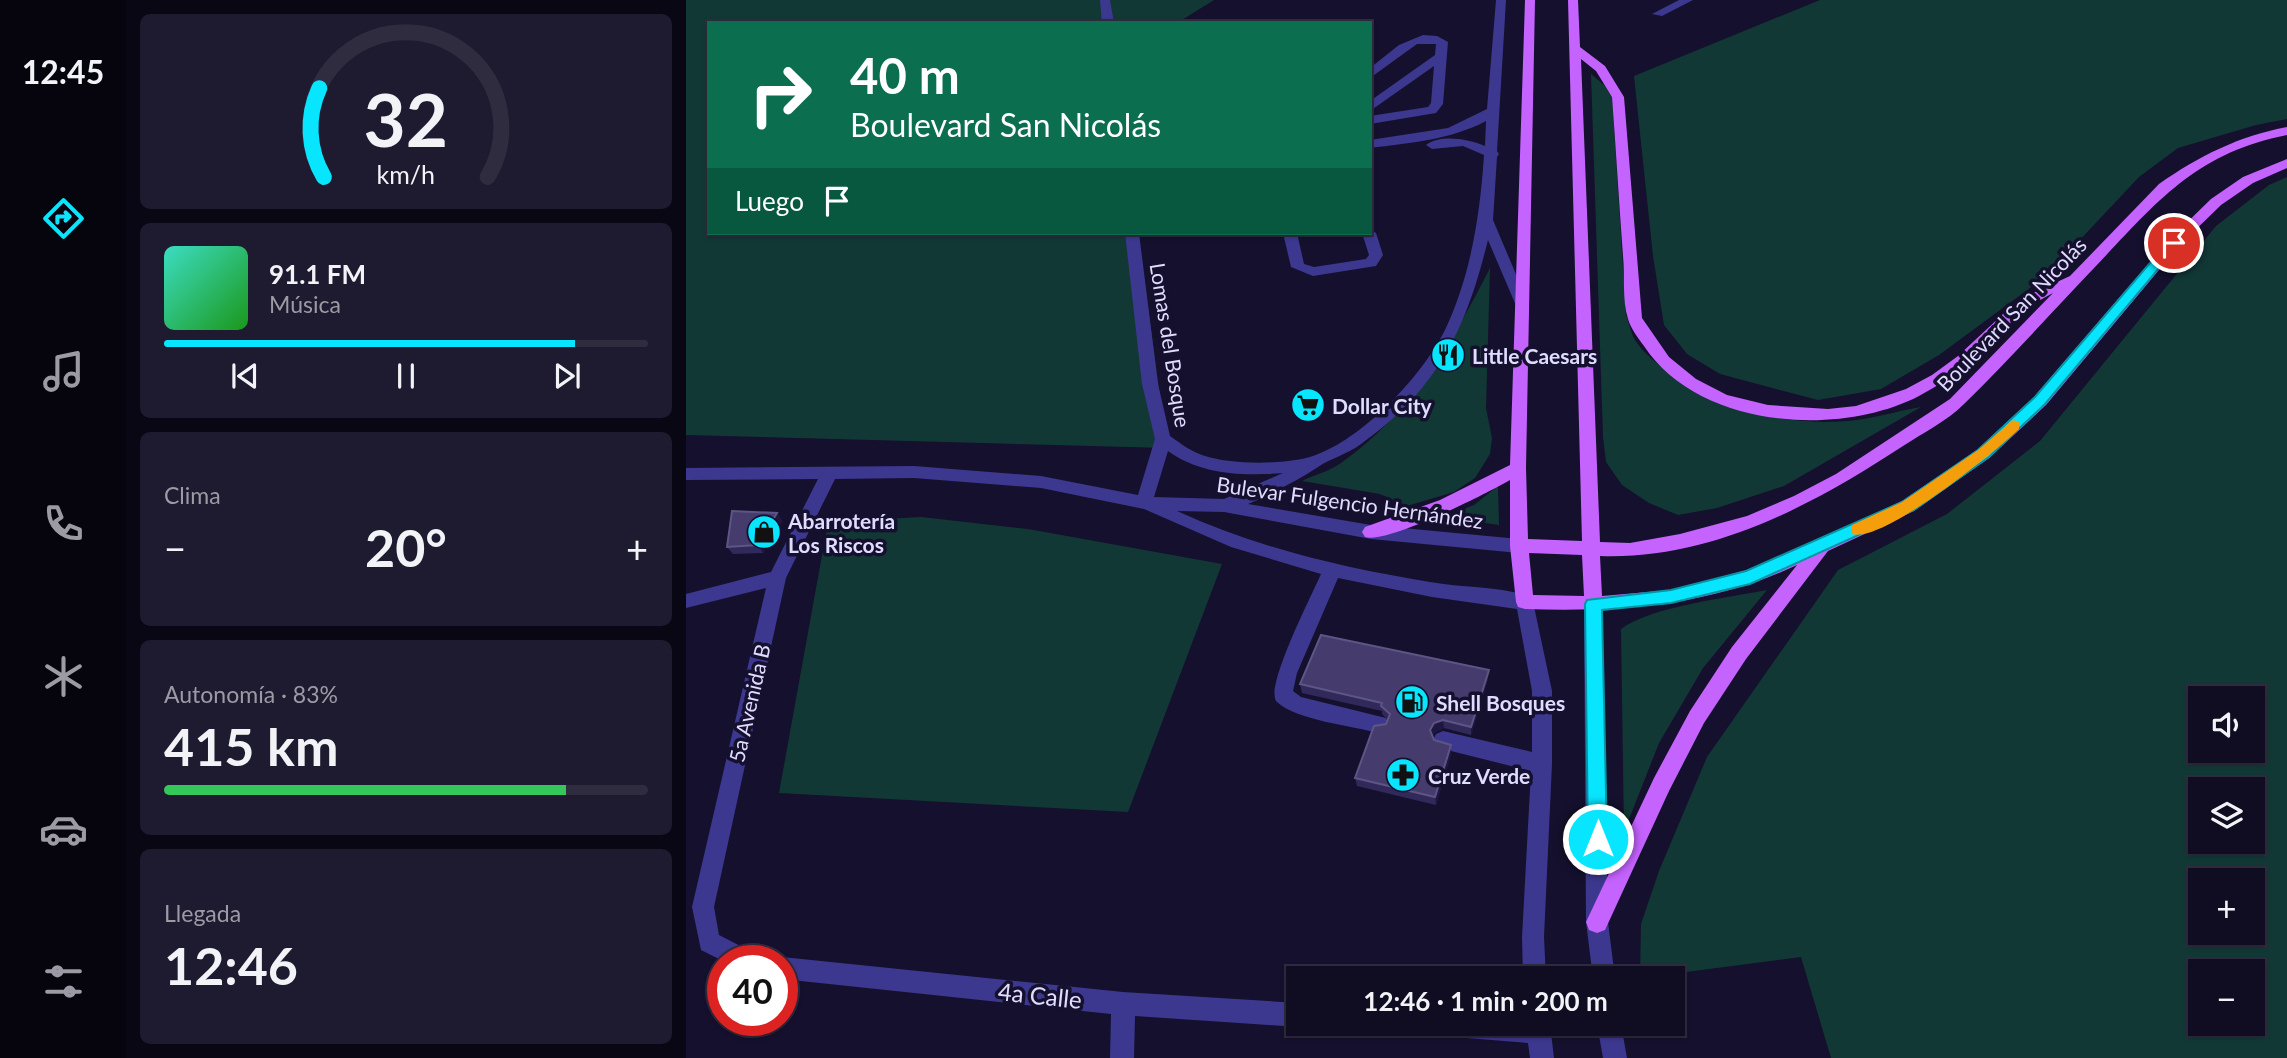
<!DOCTYPE html>
<html lang="es">
<head>
<meta charset="utf-8">
<style>
	:root { --surface:#100c22; --page:#1e1a2f; --text:#f1f3f6; --muted:#9c9ba5; --line:#302c40; --accent:#08e6ff }
	body { margin:0; font-family:Lato,sans-serif; background:var(--page); color:var(--text); height:100vh; display:flex; flex-direction:column; font-size:26px; white-space:nowrap }
	* { box-sizing:border-box; margin:0 }
	p { font-size:23px; color:var(--muted) }
	.icon { flex:none; width:38px; height:38px; fill:none; stroke:currentColor; stroke-width:2; stroke-linecap:round; stroke-linejoin:round }
	.map { position:relative; flex:1; overflow:hidden }
	.drawer { display:flex; flex-direction:column; gap:14px; padding:14px; background:#090713; width:560px }
	.drawer>* { flex:none }
	.hud { position:absolute; left:21px; top:21px; width:665px; height:214px; border-radius:0px; box-shadow:0 2px 5px #0004,0 0 0 2px var(--line); background:#0b6e4f; color:#fff; overflow:hidden }
	.fabs { position:absolute; left:1502px; top:686px; display:grid; gap:14px }
	.fabs a { display:grid; place-items:center; width:77px; height:77px; border-radius:0px; background:var(--surface); box-shadow:0 2px 5px #0004,0 0 0 2px var(--line); font-size:35px }
	.speed { position:absolute; left:21px; top:945px; display:flex; gap:14px; font-size:35px; font-weight:700; text-align:center }
	.speed>* { display:grid; place-content:center; width:91px; height:91px; border-radius:50%; background:var(--surface); box-shadow:0 2px 5px #0004,0 0 0 2px var(--line); line-height:1 }
	.speed .limit { border:10px solid #d22; background:#fff; color:#111 }
	.pin { position:absolute; display:grid; place-items:center; width:60px; height:60px; color:#fff; margin:-30px; border:4px solid #fff; border-radius:50%; box-shadow:0 2px 7px #0007 }
	.me { position:absolute; width:77px; margin:-38px; rotate:0deg; stroke-linejoin:round; filter:drop-shadow(0 0 5px #0008) }
	.turn { display:flex; align-items:center; gap:24px; height:147px; padding:0 28px; font-size:32px }
	.turn .icon { width:91px; height:91px; stroke-width:2.5 }
	.turn b { display:block; font-size:49px; line-height:60px }
	.then { display:flex; align-items:center; height:66px; padding:0 28px; background:#0003; gap:14px; font-size:26px }
	.big { font-size:52px; font-weight:700; line-height:1.1 }
	.drawer .widget { flex:1; display:flex; flex-direction:column; justify-content:center; gap:10px; min-width:0; padding:0 24px; border-radius:10px; background:var(--page) }
	.drawer .dial { align-items:center; gap:0 }
	.dial svg { height:182px; overflow:visible; fill:none; stroke:var(--line); stroke-width:7; stroke-linecap:round; text-anchor:middle }
	.dial text { fill:var(--text); stroke:none }
	.song { display:flex; align-items:center; gap:21px }
	.cover { width:84px; height:84px; border-radius:10px; background:linear-gradient(135deg,hsl(170 70% 55%),hsl(120 70% 35%)) }
	.played { height:7px; border-radius:4px; background:linear-gradient(90deg,var(--accent) 85%,var(--line) 85%) }
	.keys { display:flex; justify-content:space-around; direction:ltr }
	.heat { display:flex; justify-content:space-between; align-items:center; font-size:38px; direction:ltr }
	.charge { height:10px; border-radius:5px; background:linear-gradient(90deg,#34c759 83%,var(--line) 0) }
	.trip { position:absolute; left:600px; top:966px; width:399px; height:70px; border-radius:0px; background:var(--surface); box-shadow:0 2px 5px #0004,0 0 0 2px var(--line); font-weight:700; line-height:70px; text-align:center }
	main { display:flex; flex:1; min-height:0 }
	.menu { display:flex; flex-direction:column; width:126px; justify-content:space-around; align-items:center; background:#06050e; color:var(--muted) }
	.menu .icon { width:49px; height:49px }
	.menu .current { color:var(--accent) }
	.menu b { font-size:32px; color:var(--text) }
	.map>svg:first-child { display:block }
	.green { fill:#123836; fill-rule:evenodd }
	.lines { fill:none; stroke-linecap:round; stroke-linejoin:round }
	.minor { fill:#3c388f; fill-rule:evenodd }
	.major { fill:#c563ff; fill-rule:evenodd }
	.wall { fill:#32295b }
	.shaded-wall { fill:#1f1741 }
	.building { fill:#453c6d; stroke:#5d5584; stroke-width:2 }
	.route { fill:#08e6ff; stroke:#0596a6; stroke-width:2 }
	.slow { fill:#f59e0b }
	.labels { text-anchor:middle; dominant-baseline:central; stroke-width:7; stroke-linejoin:round; paint-order:stroke }
	.street-label { font-size:21px; fill:#e0dcff; stroke:#15102d }
	.poi-label { font-size:21px; font-weight:bold; fill:#e0dcff; stroke:#15102d; text-anchor:start }
	.near-street-label { font-size:24px; fill:#e0dcff; stroke:#15102d }
</style>
</head>
<body>
<main>
<nav class="menu">
<b>12:45</b>
<svg class="icon current" aria-label="directions" viewBox="0 0 24 24"><path d="M12 3l9 9-9 9-9-9zM9 14v-3h6M13 9l2 2-2 2"/></svg>
<svg class="icon" aria-label="music" viewBox="0 0 24 24"><path d="M9 18V5l10-2v13"/><circle cx="6" cy="18" r="3"/><circle cx="16" cy="16" r="3"/></svg>
<svg class="icon" aria-label="phone" viewBox="0 0 24 24"><path d="M5 4h4l2 5-3 2q2 4 5 5l2-3 5 2v4C11 20 4 13 5 4z"/></svg>
<svg class="icon" aria-label="climate" viewBox="0 0 24 24"><path d="M12 3v18M4 7l16 10M4 17L20 7"/></svg>
<svg class="icon" aria-label="car" viewBox="0 0 24 24"><path d="M5 17H2v-5l4-1 3-4h7l3 4 3 1v5h-3M9 17h6M6 11h13"/><circle cx="7" cy="17" r="2"/><circle cx="17" cy="17" r="2"/></svg>
<svg class="icon" aria-label="filters" viewBox="0 0 24 24"><path d="M4 7h16M4 17h16"/><circle cx="9" cy="7" r="2"/><circle cx="15" cy="17" r="2"/></svg>
</nav>
<section class="drawer">
<div class="widget dial"><svg viewBox="0 0 100 80">
<path d="M14 69A42 42 0 1 1 86 69"/>
<path d="M14 69A42 42 0 0 1 12 30" stroke="#08e6ff"/>
<text x="50" y="56" font-size="32" font-weight="700">32</text>
<text x="50" y="72" font-size="11">km/h</text>
</svg></div>
<div class="widget">
<div class="song"><i class="cover"></i><div><b>91.1 FM</b><p>Música</p></div></div>
<div class="played"></div>
<div class="keys"><svg class="icon" aria-label="previous" viewBox="0 0 24 24"><path d="M18 5L8 12l10 7zM5 5v14"/></svg><svg class="icon" aria-label="pause" viewBox="0 0 24 24"><path d="M8 5v14M16 5v14"/></svg><svg class="icon" aria-label="next" viewBox="0 0 24 24"><path d="M6 5l10 7-10 7zM19 5v14"/></svg></div>
</div>
<div class="widget"><p>Clima</p>
<div class="heat"><a>−</a><b class="big">20°</b><a>+</a></div>
</div>
<div class="widget"><p>Autonomía · 83%</p><b class="big">415 km</b><div class="charge"></div></div>
<div class="widget"><p>Llegada</p><b class="big">12:46</b></div>
</section>
<div class="map">
<svg width="1601" height="1058" viewBox="0 0 1601 1058">
	<rect width="100%" height="100%" fill="#15102d"/>
	<g class="green">
		<polygon points="0,0 528,0 491,23 23,23 23,233 452,233 481,448 0,435"/>
		<polygon points="1134,0 1601,0 1601,119 1570,125 1492,148 1453,177 1359,277 1253,355 1195,389 1132,400 1034,374 1001,354 978,325 967,256 948,76"/>
		<path d="M905,74L919,86L926,96L940,315C943,323 945,333 949,340C957,353 972,364 984,373C1035,411 1099,426 1162,421C1186,419 1211,411 1235,407L1098,486L1031,508L992,515L963,503L936,485L920,462L917,437Z"/>
		<path d="M1601,177V1058H1145L1115,957L954,978L955,924L973,871L1021,757L1152,570L1261,514L1354,441L1530,226L1583,185ZM1566,698V751H1514V698ZM1566,789V842H1514V789ZM1566,880V933H1514V880ZM1566,971V1024H1514V971Z"/>
		<path d="M804,268L800,408L806,438L804,454L789,478L768,492L721,506L694,494L616,481C628,475 644,471 655,463C723,416 767,341 804,268Z"/>
		<polygon points="812,486 813,525 758,517 788,505"/>
		<polygon points="235,517 342,529 536,564 442,812 93,793 142,522"/>
		<path d="M1081,590L1017,668L973,743L938,832L935,629C967,606 1041,598 1081,590Z"/>
	</g>
	<g class="lines">
		<g class="minor">
			<polygon points="414,0 424,0 428,23 416,23"/>
			<path d="M810,0H820L811,151L813,154L811,157L807,220L843,305L836,310L831,308L802,240C780,329 752,389 675,444C662,454 645,458 632,467C611,481 587,493 562,504L685,525L833,539L839,541L842,546L839,551L833,553L685,539L538,512L491,511C572,548 657,568 744,582C777,588 814,586 846,597L866,691V764L858,937L860,978H837L836,937L845,771L757,749L750,746L747,740L750,734L757,731L846,752V691L831,609L746,597L652,578L611,673L607,691L615,697L700,718L703,724L700,730L693,733C666,726 610,720 591,702C577,690 627,593 635,574L545,547L458,509L355,488L228,478L149,479L100,578L28,907L33,935L68,953L71,961H37L15,950L6,907L80,588L0,608V594L85,572L132,479L0,480V468L228,466L355,476L452,495L469,439L456,384L439,233H453L472,384L484,436C494,443 504,451 516,455C543,465 600,465 627,456C677,439 736,376 759,330C785,275 794,215 798,155L777,146L746,149L740,145C755,134 782,139 799,146L800,121C764,140 724,143 684,148V140L762,128L801,109ZM482,451C515,475 557,476 597,473L538,499L468,497Z"/>
			<polygon points="993,0 1007,0 976,16 966,14"/>
			<polygon points="737,35 751,36 762,42 757,104 750,113 684,124 684,116 742,107 745,103 748,66 684,111 684,101 749,55 750,44 731,44 684,78 684,68 713,45"/>
			<polygon points="684,229 690,233 697,255 690,266 627,276 605,267 597,233 611,233 618,264 628,267 680,259 683,255 676,233 684,233"/>
			<polygon points="907,597 914,599 916,604 922,922 929,978 907,978 900,922 898,604 900,599"/>
			<polygon points="96,957 437,992 612,1003 612,1024 619,1024 612,1027 449,1016 448,1058 424,1058 425,1014 96,979 96,961 88,961"/>
			<polygon points="743,1024 864,1024 868,1058 844,1058 842,1043 755,1036 747,1032"/>
			<polygon points="911,1024 935,1024 941,1058 917,1058"/>
		</g>
		<path class="major" d="M839,0H849L840,468L842,539L896,541L882,0H892L894,47L919,66L938,97L956,318L983,357L1010,379L1041,395L1082,405L1142,409L1170,406L1220,389L1246,375L1272,356L1332,300L1384,276L1473,184C1513,156 1553,136 1601,127V135C1509,153 1470,203 1409,267C1366,312 1323,360 1278,404C1261,421 1237,433 1217,446C1127,505 1025,560 914,556L916,596L985,590L1077,566L1216,501L1291,450L1348,397L1483,240L1525,199L1557,177L1601,159V168L1567,183L1535,205L1493,246L1360,405L1303,458L1228,511L1142,551L1060,659L1018,723L983,791L919,930L911,933L903,930L900,922L968,778L1004,711L1046,647L1111,565C1025,606 933,612 839,609L832,607L830,602L824,546V480C800,494 701,544 679,537L676,532L679,527L754,500L824,465ZM895,59L910,71L926,97C930,150 933,203 937,256C939,275 936,300 942,319C945,329 952,338 958,346C1012,428 1152,438 1233,396C1253,385 1273,373 1290,357C1315,333 1335,309 1367,293L1264,399L1150,474L1108,496L1061,516L994,534L944,543L914,542ZM843,553L896,555L898,596L847,595Z"/>
	</g>
	<g class="wall">
		<polygon points="91,513 96,521 77,553 47,554 41,547"/>
		<polygon points="802,679 785,735 758,728 749,732 746,736 748,740 765,745 765,754 750,805 671,786 669,778 702,720 696,714 696,711 616,693 614,684"/>
	</g>
	<g class="shaded-wall">
		<polygon points="91,513 96,521 77,553 72,545"/>
		<polygon points="803,670 802,679 785,735 785,727"/>
		<polygon points="757,720 758,728 749,732 745,739 744,730 748,723"/>
		<polygon points="765,745 765,754 750,805 749,797"/>
	</g>
	<g class="building">
		<polygon points="46,511 91,513 72,545 41,547"/>
		<polygon points="635,635 803,670 785,727 757,720 748,723 744,730 748,740 765,745 749,797 669,778 688,726 700,724 704,714 695,706 696,703 614,684"/>
	</g>
	<polygon class="route" points="1483,241 1494,243 1359,404 1303,457 1228,510 1064,584 985,603 916,610 921,839 919,845 912,848 905,845 902,839 899,604 901,600 985,590 1060,571 1216,502 1292,450 1349,397"/>
	<path class="slow" d="M1327,420L1333,422V429C1309,452 1196,544 1166,534V525L1216,502L1292,450Z"/>
	<defs>
		<g id="restaurant-disc" transform="scale(1.75)"><circle r="9.5" fill="#08e6ff" stroke="#15102d"/><path d="M-5-6h1v4h1v-4h1v4h1v-4h1v5L-1.5 .5V6h-2V.5L-5-1ZM5-6V6H3V1.5H1.5Q1.5-4 5-6Z" fill="#111"/></g>
		<g id="supermarket-disc" transform="scale(1.75)"><circle r="9.5" fill="#08e6ff" stroke="#15102d"/><path d="M-6-5.5h2.5l.6 2H6L4.5 2H-2.5L-4.4-4H-6ZM-1.5 3.2a1.3 1.3 0 1 0 .1 0ZM3 3.2a1.3 1.3 0 1 0 .1 0Z" fill="#111"/></g>
		<g id="shop-disc" transform="scale(1.75)"><circle r="9.5" fill="#08e6ff" stroke="#15102d"/><path d="M-5-2.5h2.3a2.7 3.5 0 0 1 5.4 0H5L5.5 6h-11ZM-1.5-2.5h3a1.5 2.3 0 0 0-3 0Z" fill="#111"/></g>
		<g id="fuel-disc" transform="scale(1.75)"><circle r="9.5" fill="#08e6ff" stroke="#15102d"/><path d="M-5.5-6h7V0h2V4h1.3V-2.5L3-4.5l.8-.8L6-3V5H2.5V1h-1V6h-7ZM-4.2-4.7v3.2H.2V-4.7Z" fill="#111"/></g>
		<g id="pharmacy-disc" transform="scale(1.75)"><circle r="9.5" fill="#08e6ff" stroke="#15102d"/><path d="M-2-6h4v4h4v4h-4v4h-4v-4h-4v-4h4Z" fill="#111"/></g>
	</defs>
	<g fill-rule="evenodd">
		<use href="#restaurant-disc" x="762" y="355"/>
		<use href="#supermarket-disc" x="622" y="405"/>
		<use href="#shop-disc" x="78" y="532"/>
		<use href="#fuel-disc" x="726" y="702"/>
		<use href="#pharmacy-disc" x="717" y="775"/>
	</g>
	<g class="labels">
		<g class="street-label">
			<text transform="translate(1325 314) rotate(-46)">Boulevard San Nicolás</text>
			<text transform="translate(485 345) rotate(81)">Lomas del Bosque</text>
			<text transform="translate(664 502) rotate(8)">Bulevar Fulgencio Hernández</text>
			<text transform="translate(63 703) rotate(-77)">5a Avenida B</text>
		</g>
		<g class="poi-label">
			<text x="786" y="355">Little Caesars</text>
			<text x="646" y="405">Dollar City</text>
			<text x="102" y="520">Abarrotería<tspan x="102" dy="24">Los Riscos</tspan></text>
			<text x="750" y="702">Shell Bosques</text>
			<text x="742" y="775">Cruz Verde</text>
		</g>
		<g class="near-street-label">
			<text transform="translate(354 995) rotate(6)">4a Calle</text>
		</g>
	</g>
</svg>
<div class="fabs">
<a><svg class="icon" aria-label="sound" viewBox="0 0 24 24"><path d="M4 9h4l5-4v14l-5-4H4zM17 9q2 3 0 6"/></svg></a>
<a><svg class="icon" aria-label="layers" viewBox="0 0 24 24"><path d="M12 4l9 5-9 5-9-5zM3 14l9 5 9-5"/></svg></a>
<a>+</a>
<a>−</a>
</div>
<div class="speed"><div class="limit">40</div></div>
<div class="pin" style="left:1488px;top:243px;background:#d93025"><svg class="icon" aria-label="arrive" viewBox="0 0 24 24"><path d="M6 21V4h12l-3 4 3 4H6"/></svg></div>
<svg class="me" style="left:912px;top:839px" viewBox="-20 -20 40 40"><circle r="17" fill="#08e6ff" stroke="#fff" stroke-width="3"/><path d="M0-11L8 9 0 5-8 9z" fill="#fff"/></svg>
<div class="trip">12:46 · 1 min · 200 m</div>
<div class="hud">
<div class="turn"><svg class="icon" aria-label="right" viewBox="0 0 24 24"><path d="M7 20v-9h11M14 6l5 5-5 5"/></svg><div><b>40 m</b>Boulevard San Nicolás</div></div>
<div class="then">Luego<svg class="icon" aria-label="arrive" viewBox="0 0 24 24"><path d="M6 21V4h12l-3 4 3 4H6"/></svg></div>
</div>
</div>
</main>
</body>
</html>
